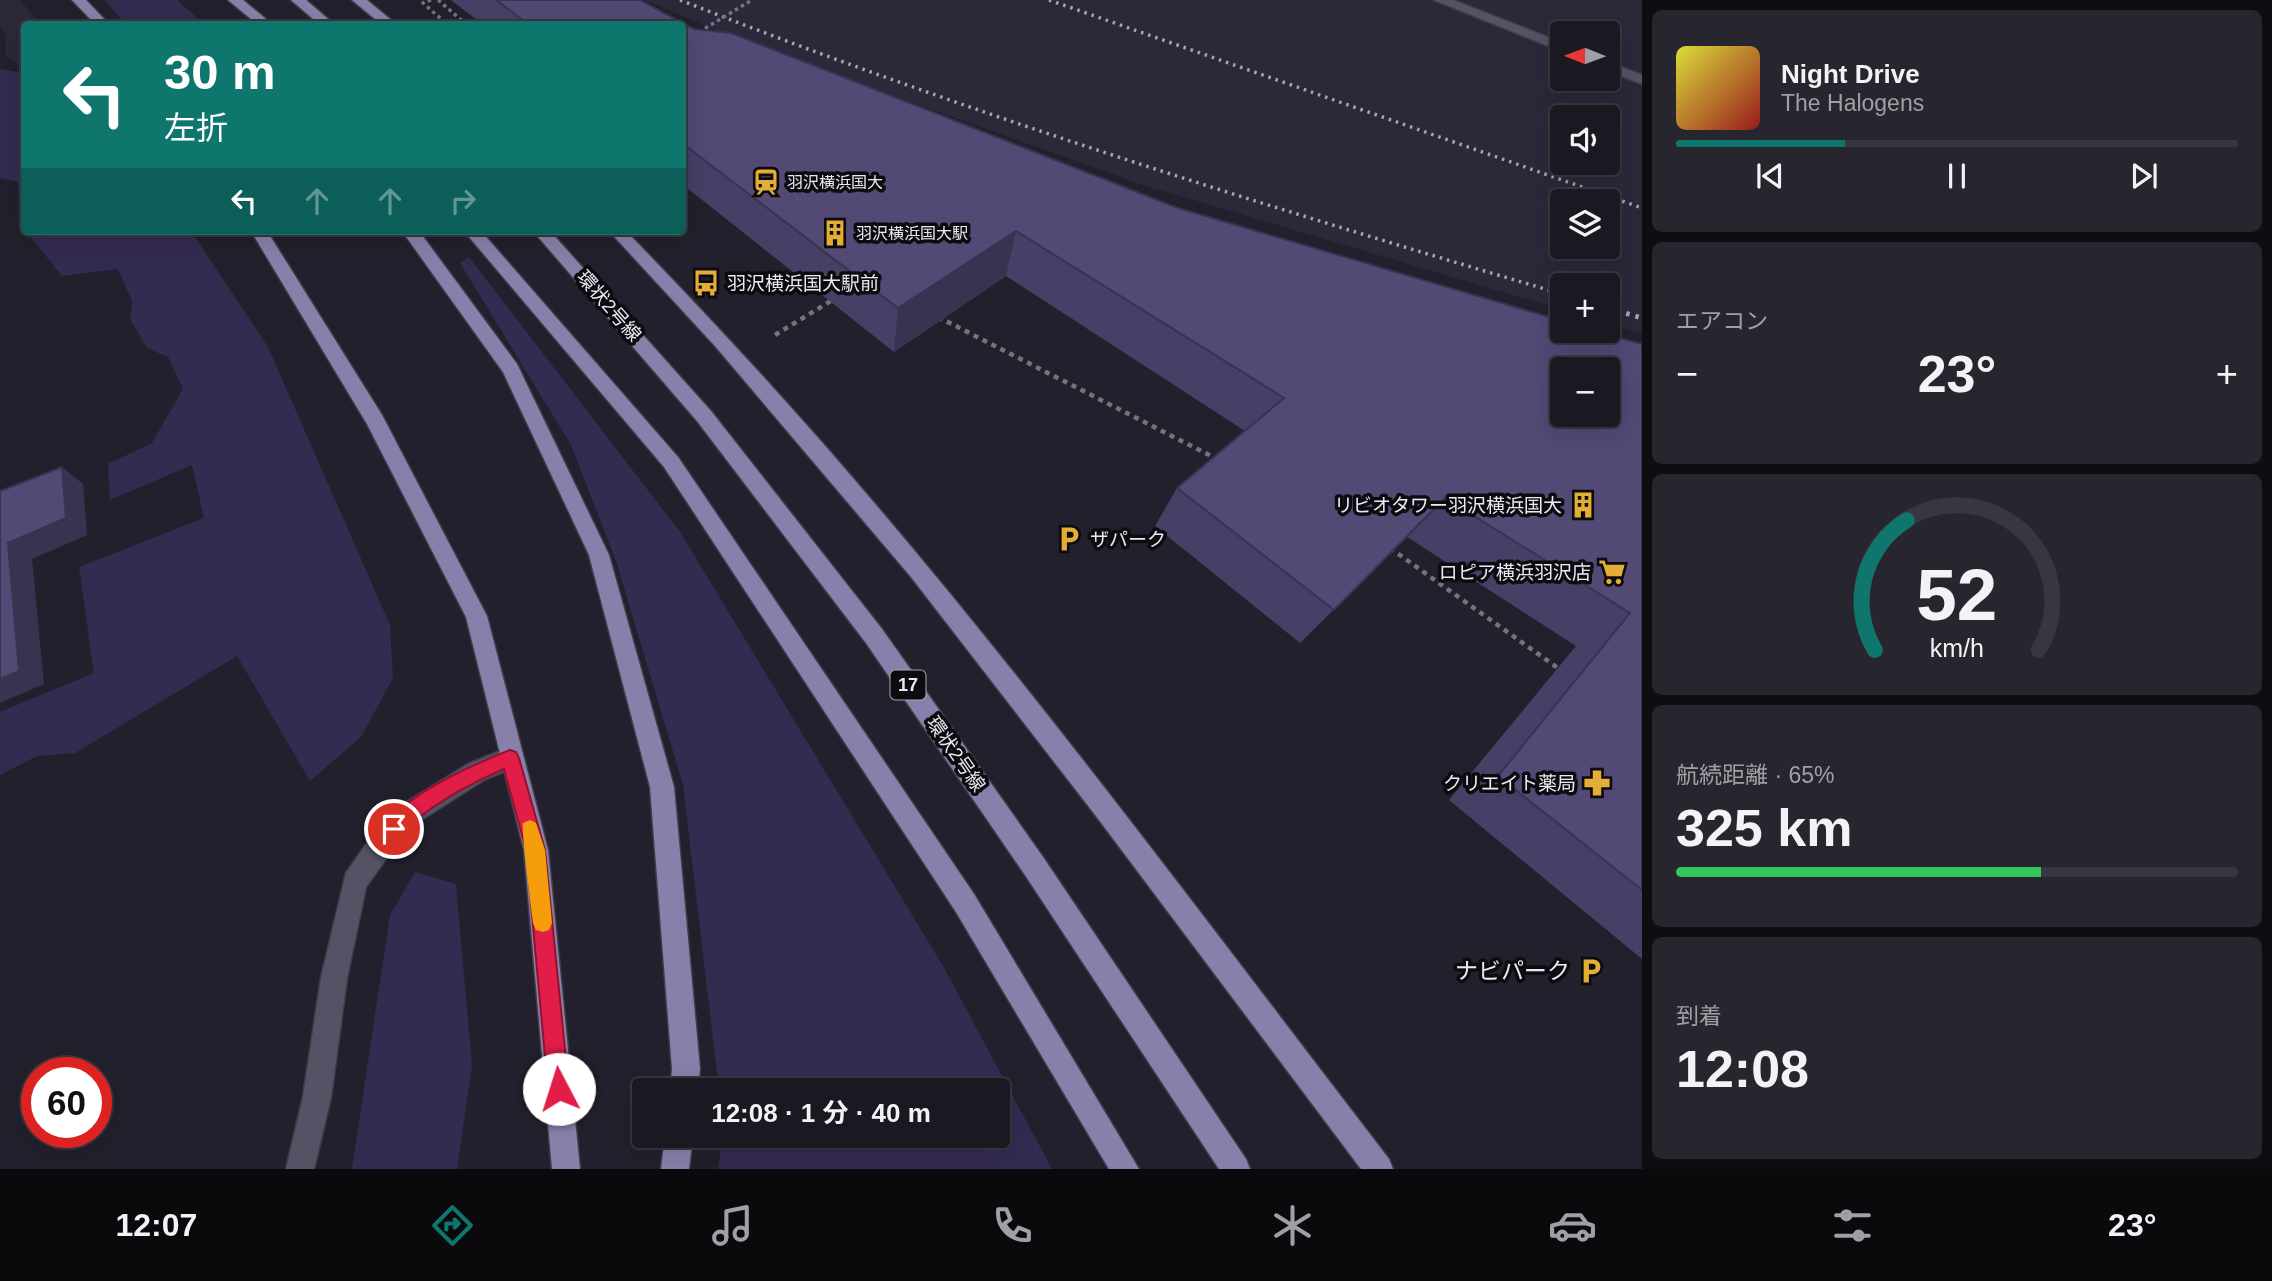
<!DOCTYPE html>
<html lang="ja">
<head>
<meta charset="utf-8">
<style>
	:root { --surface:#1a1821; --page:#27252e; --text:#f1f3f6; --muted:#9fa0a5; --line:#38373f; --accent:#0f766e }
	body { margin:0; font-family:Helvetica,"Noto Sans JP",sans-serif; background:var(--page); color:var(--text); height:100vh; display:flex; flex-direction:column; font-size:26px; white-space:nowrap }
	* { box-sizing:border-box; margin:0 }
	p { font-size:23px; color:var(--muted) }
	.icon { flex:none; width:38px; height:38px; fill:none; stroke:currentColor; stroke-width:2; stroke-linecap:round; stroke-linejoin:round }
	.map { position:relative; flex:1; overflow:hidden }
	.details { display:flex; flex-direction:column; gap:10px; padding:10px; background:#0e0d12; width:630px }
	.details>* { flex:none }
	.guide { position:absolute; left:21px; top:21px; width:665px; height:214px; border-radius:7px; box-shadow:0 7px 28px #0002,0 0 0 2px var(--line); background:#0f766e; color:#fff; overflow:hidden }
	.needle { width:46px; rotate:271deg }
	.buttons { position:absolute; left:1550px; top:21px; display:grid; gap:14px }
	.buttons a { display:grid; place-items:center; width:70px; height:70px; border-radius:7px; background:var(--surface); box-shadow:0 7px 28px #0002,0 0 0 2px var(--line); font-size:35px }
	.speed { position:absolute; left:21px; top:1057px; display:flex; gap:14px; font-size:35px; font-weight:700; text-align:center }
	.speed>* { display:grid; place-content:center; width:91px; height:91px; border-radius:50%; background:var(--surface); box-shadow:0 7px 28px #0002,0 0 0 2px var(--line); line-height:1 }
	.speed .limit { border:10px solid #d22; background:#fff; color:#111 }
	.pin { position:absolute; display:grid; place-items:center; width:60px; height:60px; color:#fff; margin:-30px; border:4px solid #fff; border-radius:50%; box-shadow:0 2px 7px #0007 }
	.me { position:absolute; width:77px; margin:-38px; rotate:355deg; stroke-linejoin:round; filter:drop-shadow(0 0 5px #0008) }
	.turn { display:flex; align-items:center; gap:24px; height:147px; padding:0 28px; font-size:32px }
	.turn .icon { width:91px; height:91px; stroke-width:2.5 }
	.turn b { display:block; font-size:49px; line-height:60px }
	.lanes { display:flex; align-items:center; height:66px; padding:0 28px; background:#0003; justify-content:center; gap:35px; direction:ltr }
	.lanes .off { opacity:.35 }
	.big { font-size:52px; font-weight:700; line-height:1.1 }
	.details .widget { flex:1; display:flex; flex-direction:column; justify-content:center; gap:10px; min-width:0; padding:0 24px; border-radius:10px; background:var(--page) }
	.details .dial { align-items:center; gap:0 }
	.dial svg { height:182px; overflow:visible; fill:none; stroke:var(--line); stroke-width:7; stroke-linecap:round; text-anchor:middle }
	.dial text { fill:var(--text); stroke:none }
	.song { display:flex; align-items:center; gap:21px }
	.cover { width:84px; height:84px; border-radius:10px; background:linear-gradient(135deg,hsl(60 70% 55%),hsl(0 70% 35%)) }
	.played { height:7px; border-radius:4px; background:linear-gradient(90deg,var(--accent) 30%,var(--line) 30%) }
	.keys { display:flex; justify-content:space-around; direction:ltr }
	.heat { display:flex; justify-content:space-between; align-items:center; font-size:38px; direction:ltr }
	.charge { height:10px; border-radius:5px; background:linear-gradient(90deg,#34c759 65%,var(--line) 0) }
	.trip { position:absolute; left:632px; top:1078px; width:378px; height:70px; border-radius:7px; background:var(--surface); box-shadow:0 7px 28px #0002,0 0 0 2px var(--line); font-weight:700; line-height:70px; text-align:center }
	.tab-bar { display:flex; height:112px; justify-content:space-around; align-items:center; background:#0a0a0d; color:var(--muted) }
	.tab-bar .icon { width:49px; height:49px }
	.tab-bar .current { color:var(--accent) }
	.tab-bar b { font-size:32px; color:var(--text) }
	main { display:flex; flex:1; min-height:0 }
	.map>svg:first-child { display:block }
	.built { fill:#2c283a; fill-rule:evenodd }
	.green { fill:#342b51 }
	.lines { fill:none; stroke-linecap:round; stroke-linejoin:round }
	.minor-casing { stroke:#3e3c48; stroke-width:3 }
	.major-casing { stroke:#3e3c48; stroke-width:3 }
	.path-far1 { stroke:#75737e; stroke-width:3.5; stroke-dasharray:3.5 3.5; stroke-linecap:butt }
	.path { stroke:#75737e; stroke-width:4.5; stroke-dasharray:5 5; stroke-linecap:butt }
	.minor { fill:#555266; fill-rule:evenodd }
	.major { fill:#8880aa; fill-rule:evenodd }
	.rail-far1 { stroke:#a7a6af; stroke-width:3.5; stroke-dasharray:2.5 5; stroke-linecap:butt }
	.rail { stroke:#a7a6af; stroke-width:5; stroke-dasharray:3.5 6; stroke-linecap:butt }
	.path-bridge { stroke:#75737e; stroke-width:3.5; stroke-dasharray:3.5 3.5; stroke-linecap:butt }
	.wall { fill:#473f65 }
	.shaded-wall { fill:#393352 }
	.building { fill:#524975; stroke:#393352; stroke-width:2; fill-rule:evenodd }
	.route { fill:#e11d48; stroke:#92132f; stroke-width:2 }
	.slow { fill:#f59e0b }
	.labels { text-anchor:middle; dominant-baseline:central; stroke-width:7; stroke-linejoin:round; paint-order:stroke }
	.far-poi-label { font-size:16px; fill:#eae9f1; stroke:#0c0b10; text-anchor:start }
	.shield { fill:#0c0b10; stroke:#a7a6ae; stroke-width:2 }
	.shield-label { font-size:18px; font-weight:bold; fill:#eae9f1 }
	.poi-label { font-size:19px; fill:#eae9f1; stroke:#0c0b10; text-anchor:end }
	.street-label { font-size:19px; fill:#eae9f1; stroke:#0c0b10 }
	.near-poi-label { font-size:23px; fill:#eae9f1; stroke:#0c0b10; text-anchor:end }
</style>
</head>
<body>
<main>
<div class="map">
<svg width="1642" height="1169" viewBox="0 0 1642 1169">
	<rect width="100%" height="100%" fill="#22202c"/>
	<g class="built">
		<polygon points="0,0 20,0 40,24 24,24 24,64 21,66 6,56 6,36 0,26"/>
		<path d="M645,0H1642V334L1608,324V285H1563V310L1143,185L741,41ZM1563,33H1608V79H1563ZM1563,117H1608V163H1563ZM1563,201H1608V247H1563Z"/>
	</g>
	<g class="green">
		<polygon points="105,0 177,0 204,24 125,24"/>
		<polygon points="0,69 24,73 24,229 20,223 18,182 0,178"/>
		<polygon points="26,231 191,231 268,347 390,625 393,678 361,737 310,781 237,656 75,753 37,756 0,775 0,712 94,673 79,567 204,518 192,465 110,500 108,464 152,443 183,389 168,357 147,348 130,319 132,301 118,269 62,276"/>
		<polygon points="469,257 680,532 943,966 1052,1169 718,1169 723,1136 998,1136 998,1090 719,1090 683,785 616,561 571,445 460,263"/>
		<polygon points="415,872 456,884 472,1066 457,1169 352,1169 390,915"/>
	</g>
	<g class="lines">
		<g class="minor-casing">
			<g id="minor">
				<polygon points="1434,0 1453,0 1563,43 1563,52"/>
				<polygon points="1608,62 1642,75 1642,84 1608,71"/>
				<polygon points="510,747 518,750 522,758 518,766 484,780 415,824 391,852 366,887 347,978 331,1097 314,1169 286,1169 303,1097 321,978 346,873 373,834 397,808 468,764"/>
			</g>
		</g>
		<g class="major-casing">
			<g id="major">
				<polygon points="72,0 86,0 109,24 95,24"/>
				<polygon points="228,0 243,0 272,24 257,24"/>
				<polygon points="291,0 306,0 334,24 319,24"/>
				<polygon points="352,0 367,0 396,24 381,24"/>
				<polygon points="251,231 267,231 382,415 487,616 548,850 580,1169 552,1169 524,850 466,617 367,424"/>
				<polygon points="402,231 419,231 517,364 609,555 674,787 700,1069 698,1090 670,1090 672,1069 650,787 589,555 503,372"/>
				<polygon points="464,231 481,231 678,457 974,894 1139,1169 1109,1169 956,912 664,467"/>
				<polygon points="533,231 550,231 711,411 882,629 1043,857 1246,1159 1250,1169 1219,1169 1025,875 866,643 697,421"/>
				<path d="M609,231H626C695,302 762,374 827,448C1026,676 1205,920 1389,1159L1393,1169H1361L1096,816L911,577L715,346Z"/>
				<polygon points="665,1136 693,1136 689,1169 661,1169"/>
			</g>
		</g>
		<g class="path-far1">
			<polyline points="431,0 423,3 447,24"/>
			<polyline points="438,0 466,24"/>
		</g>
		<g class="path">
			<polyline points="938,317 1217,459"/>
			<polyline points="775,335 834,299"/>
			<polyline points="1390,548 1562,671"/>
		</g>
		<use href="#minor" class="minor"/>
		<use href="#major" class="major"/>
		<g class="rail-far1">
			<path d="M680,0C969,114 1264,206 1562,294"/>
			<polyline points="1049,0 1642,208"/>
		</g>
		<g class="rail">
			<polyline points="1556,292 1563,294"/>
			<polyline points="1608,308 1642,318"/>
		</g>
		<polyline class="path-bridge" points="699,32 752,0"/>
	</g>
	<polygon class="wall" points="451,0 640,0 694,29 1178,208 1642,344 1642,959 1449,800 1576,646 1407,537 1300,643 1155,526 1177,488 1245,431 1006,276 894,352 682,184 682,24 482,24"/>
	<g class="shaded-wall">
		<polygon points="1016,231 1006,276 894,352 898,308"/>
		<polygon points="62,467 83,484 87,535 32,559 44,684 0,703 0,679 8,543"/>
	</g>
	<g class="building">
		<path d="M496,0H640L694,29L731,33L1178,208L1563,321V331H1595L1642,344V890L1498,776L1630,613L1445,498L1334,610L1177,488L1284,398L1016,231L898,308L682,143V24H528ZM1563,369H1608V415H1563Z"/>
		<polygon points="62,467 66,518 8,543 19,671 0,679 0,491"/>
	</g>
	<path class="route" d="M510,750L516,752L519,758L545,850L569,1089L566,1096L559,1100L551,1096L548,1089L526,850L504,769C473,782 441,800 414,821C407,827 403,835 394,839L387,836L385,829C399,796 477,763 510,750Z"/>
	<path class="slow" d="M530,820L536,823L545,850L552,923L549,930L543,932L536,930L533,923C531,908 521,829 523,823Z"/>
	<defs>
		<g id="station-bare" transform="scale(2.1)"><path d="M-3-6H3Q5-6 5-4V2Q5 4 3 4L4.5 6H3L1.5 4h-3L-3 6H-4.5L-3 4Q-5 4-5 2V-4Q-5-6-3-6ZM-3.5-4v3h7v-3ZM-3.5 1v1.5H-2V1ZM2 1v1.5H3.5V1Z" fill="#e4ae35" stroke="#0c0b10" stroke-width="2.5" paint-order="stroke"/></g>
		<g id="building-bare" transform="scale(2.1)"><path d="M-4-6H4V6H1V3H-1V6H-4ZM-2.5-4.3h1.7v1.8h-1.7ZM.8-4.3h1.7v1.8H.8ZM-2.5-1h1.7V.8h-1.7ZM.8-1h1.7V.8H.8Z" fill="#e4ae35" stroke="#0c0b10" stroke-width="2.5" paint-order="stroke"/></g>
		<g id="bus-bare" transform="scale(2.1)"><path d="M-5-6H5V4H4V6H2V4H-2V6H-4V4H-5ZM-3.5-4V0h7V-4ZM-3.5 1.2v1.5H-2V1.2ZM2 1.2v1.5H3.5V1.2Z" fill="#e4ae35" stroke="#0c0b10" stroke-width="2.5" paint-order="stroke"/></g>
		<g id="parking-bare" transform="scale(2.1)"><path d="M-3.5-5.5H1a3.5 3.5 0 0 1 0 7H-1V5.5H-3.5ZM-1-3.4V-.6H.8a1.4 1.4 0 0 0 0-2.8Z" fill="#e4ae35" stroke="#0c0b10" stroke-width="2.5" paint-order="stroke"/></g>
		<g id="supermarket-bare" transform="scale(2.1)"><path d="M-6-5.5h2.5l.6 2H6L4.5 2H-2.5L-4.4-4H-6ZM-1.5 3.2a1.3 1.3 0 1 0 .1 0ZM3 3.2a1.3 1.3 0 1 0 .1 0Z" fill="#e4ae35" stroke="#0c0b10" stroke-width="2.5" paint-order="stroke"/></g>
		<g id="pharmacy-bare" transform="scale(2.1)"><path d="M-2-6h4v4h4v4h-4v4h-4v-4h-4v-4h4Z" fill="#e4ae35" stroke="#0c0b10" stroke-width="2.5" paint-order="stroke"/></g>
	</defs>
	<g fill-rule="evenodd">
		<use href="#station-bare" x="766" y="182"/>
		<use href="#building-bare" x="835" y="233"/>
		<use href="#bus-bare" x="706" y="283"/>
		<use href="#building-bare" x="1583" y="505"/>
		<use href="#parking-bare" x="1069" y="539"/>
		<use href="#supermarket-bare" x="1612" y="572"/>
		<use href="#pharmacy-bare" x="1597" y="783"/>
		<use href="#parking-bare" x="1591" y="971"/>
	</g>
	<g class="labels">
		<g class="far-poi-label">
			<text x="787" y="182">羽沢横浜国大</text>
			<text x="856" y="233">羽沢横浜国大駅</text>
		</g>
		<rect class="shield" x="890.5" y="670.5" width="35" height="29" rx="5"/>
		<g class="shield-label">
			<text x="908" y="685">17</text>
		</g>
		<g class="poi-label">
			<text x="727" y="283" text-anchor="start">羽沢横浜国大駅前</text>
			<text x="1562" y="505">リビオタワー羽沢横浜国大</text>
			<text x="1090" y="539" text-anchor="start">ザパーク</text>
			<text x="1591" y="572">ロピア横浜羽沢店</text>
			<text x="1576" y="783">クリエイト薬局</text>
		</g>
		<g class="street-label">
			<text transform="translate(609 306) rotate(49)">環状2号線</text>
			<text transform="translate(956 754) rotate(55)">環状2号線</text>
		</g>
		<g class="near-poi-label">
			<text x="1570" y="971">ナビパーク</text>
		</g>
	</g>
</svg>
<div class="buttons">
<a><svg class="needle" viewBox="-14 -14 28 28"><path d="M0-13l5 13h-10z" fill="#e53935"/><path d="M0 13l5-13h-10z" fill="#9fa0a5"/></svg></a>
<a><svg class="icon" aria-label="sound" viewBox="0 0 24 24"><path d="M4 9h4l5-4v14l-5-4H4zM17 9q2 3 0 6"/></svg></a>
<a><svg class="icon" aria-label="layers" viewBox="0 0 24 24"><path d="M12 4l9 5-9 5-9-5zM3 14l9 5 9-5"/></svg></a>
<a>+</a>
<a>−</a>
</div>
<div class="speed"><div class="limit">60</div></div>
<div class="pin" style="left:394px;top:829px;background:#d93025"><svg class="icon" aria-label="arrive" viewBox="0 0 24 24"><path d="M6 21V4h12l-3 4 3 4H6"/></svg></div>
<svg class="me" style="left:559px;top:1089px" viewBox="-20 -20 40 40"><circle r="19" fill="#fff"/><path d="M0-13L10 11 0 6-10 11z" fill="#e11d48"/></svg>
<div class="trip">12:08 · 1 分 · 40 m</div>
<div class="guide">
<div class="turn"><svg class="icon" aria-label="left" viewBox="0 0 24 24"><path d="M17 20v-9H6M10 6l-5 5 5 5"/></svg><div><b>30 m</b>左折</div></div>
<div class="lanes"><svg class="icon" aria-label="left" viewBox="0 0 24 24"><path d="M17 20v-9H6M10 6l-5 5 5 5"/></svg><svg class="icon off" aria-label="ahead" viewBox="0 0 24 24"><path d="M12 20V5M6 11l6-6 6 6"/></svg><svg class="icon off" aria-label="ahead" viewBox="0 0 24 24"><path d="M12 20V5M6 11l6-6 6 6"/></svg><svg class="icon off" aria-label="right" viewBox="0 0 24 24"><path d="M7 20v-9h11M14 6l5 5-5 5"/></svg></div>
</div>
</div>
<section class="details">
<div class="widget">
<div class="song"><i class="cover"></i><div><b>Night Drive</b><p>The Halogens</p></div></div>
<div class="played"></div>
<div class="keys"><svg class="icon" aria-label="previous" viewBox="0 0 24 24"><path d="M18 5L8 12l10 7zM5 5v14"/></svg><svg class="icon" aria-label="pause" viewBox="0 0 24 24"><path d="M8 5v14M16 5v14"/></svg><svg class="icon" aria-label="next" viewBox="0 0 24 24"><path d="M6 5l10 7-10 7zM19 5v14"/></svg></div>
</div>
<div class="widget"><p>エアコン</p>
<div class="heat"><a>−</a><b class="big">23°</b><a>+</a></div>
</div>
<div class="widget dial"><svg viewBox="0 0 100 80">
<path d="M14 69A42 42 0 1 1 86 69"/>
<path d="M14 69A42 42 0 0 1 28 12" stroke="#0f766e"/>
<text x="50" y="56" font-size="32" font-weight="700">52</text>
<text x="50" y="72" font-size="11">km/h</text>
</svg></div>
<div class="widget"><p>航続距離 · 65%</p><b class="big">325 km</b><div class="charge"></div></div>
<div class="widget"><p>到着</p><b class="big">12:08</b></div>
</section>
</main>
<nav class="tab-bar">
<b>12:07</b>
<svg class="icon current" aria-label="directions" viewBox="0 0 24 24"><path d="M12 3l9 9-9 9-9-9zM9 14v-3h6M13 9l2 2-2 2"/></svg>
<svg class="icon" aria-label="music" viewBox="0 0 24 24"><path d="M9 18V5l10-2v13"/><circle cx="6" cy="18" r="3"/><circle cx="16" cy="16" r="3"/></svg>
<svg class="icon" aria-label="phone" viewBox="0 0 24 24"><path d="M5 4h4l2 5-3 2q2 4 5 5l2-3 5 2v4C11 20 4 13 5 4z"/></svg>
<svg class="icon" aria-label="climate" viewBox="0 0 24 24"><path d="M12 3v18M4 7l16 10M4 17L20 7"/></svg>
<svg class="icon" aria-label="car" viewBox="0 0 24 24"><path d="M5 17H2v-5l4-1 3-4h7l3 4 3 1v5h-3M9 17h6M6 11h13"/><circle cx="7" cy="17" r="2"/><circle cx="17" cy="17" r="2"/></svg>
<svg class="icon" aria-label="filters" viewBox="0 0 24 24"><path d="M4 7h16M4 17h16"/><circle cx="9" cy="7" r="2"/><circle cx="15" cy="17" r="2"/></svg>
<b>23°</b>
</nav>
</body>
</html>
